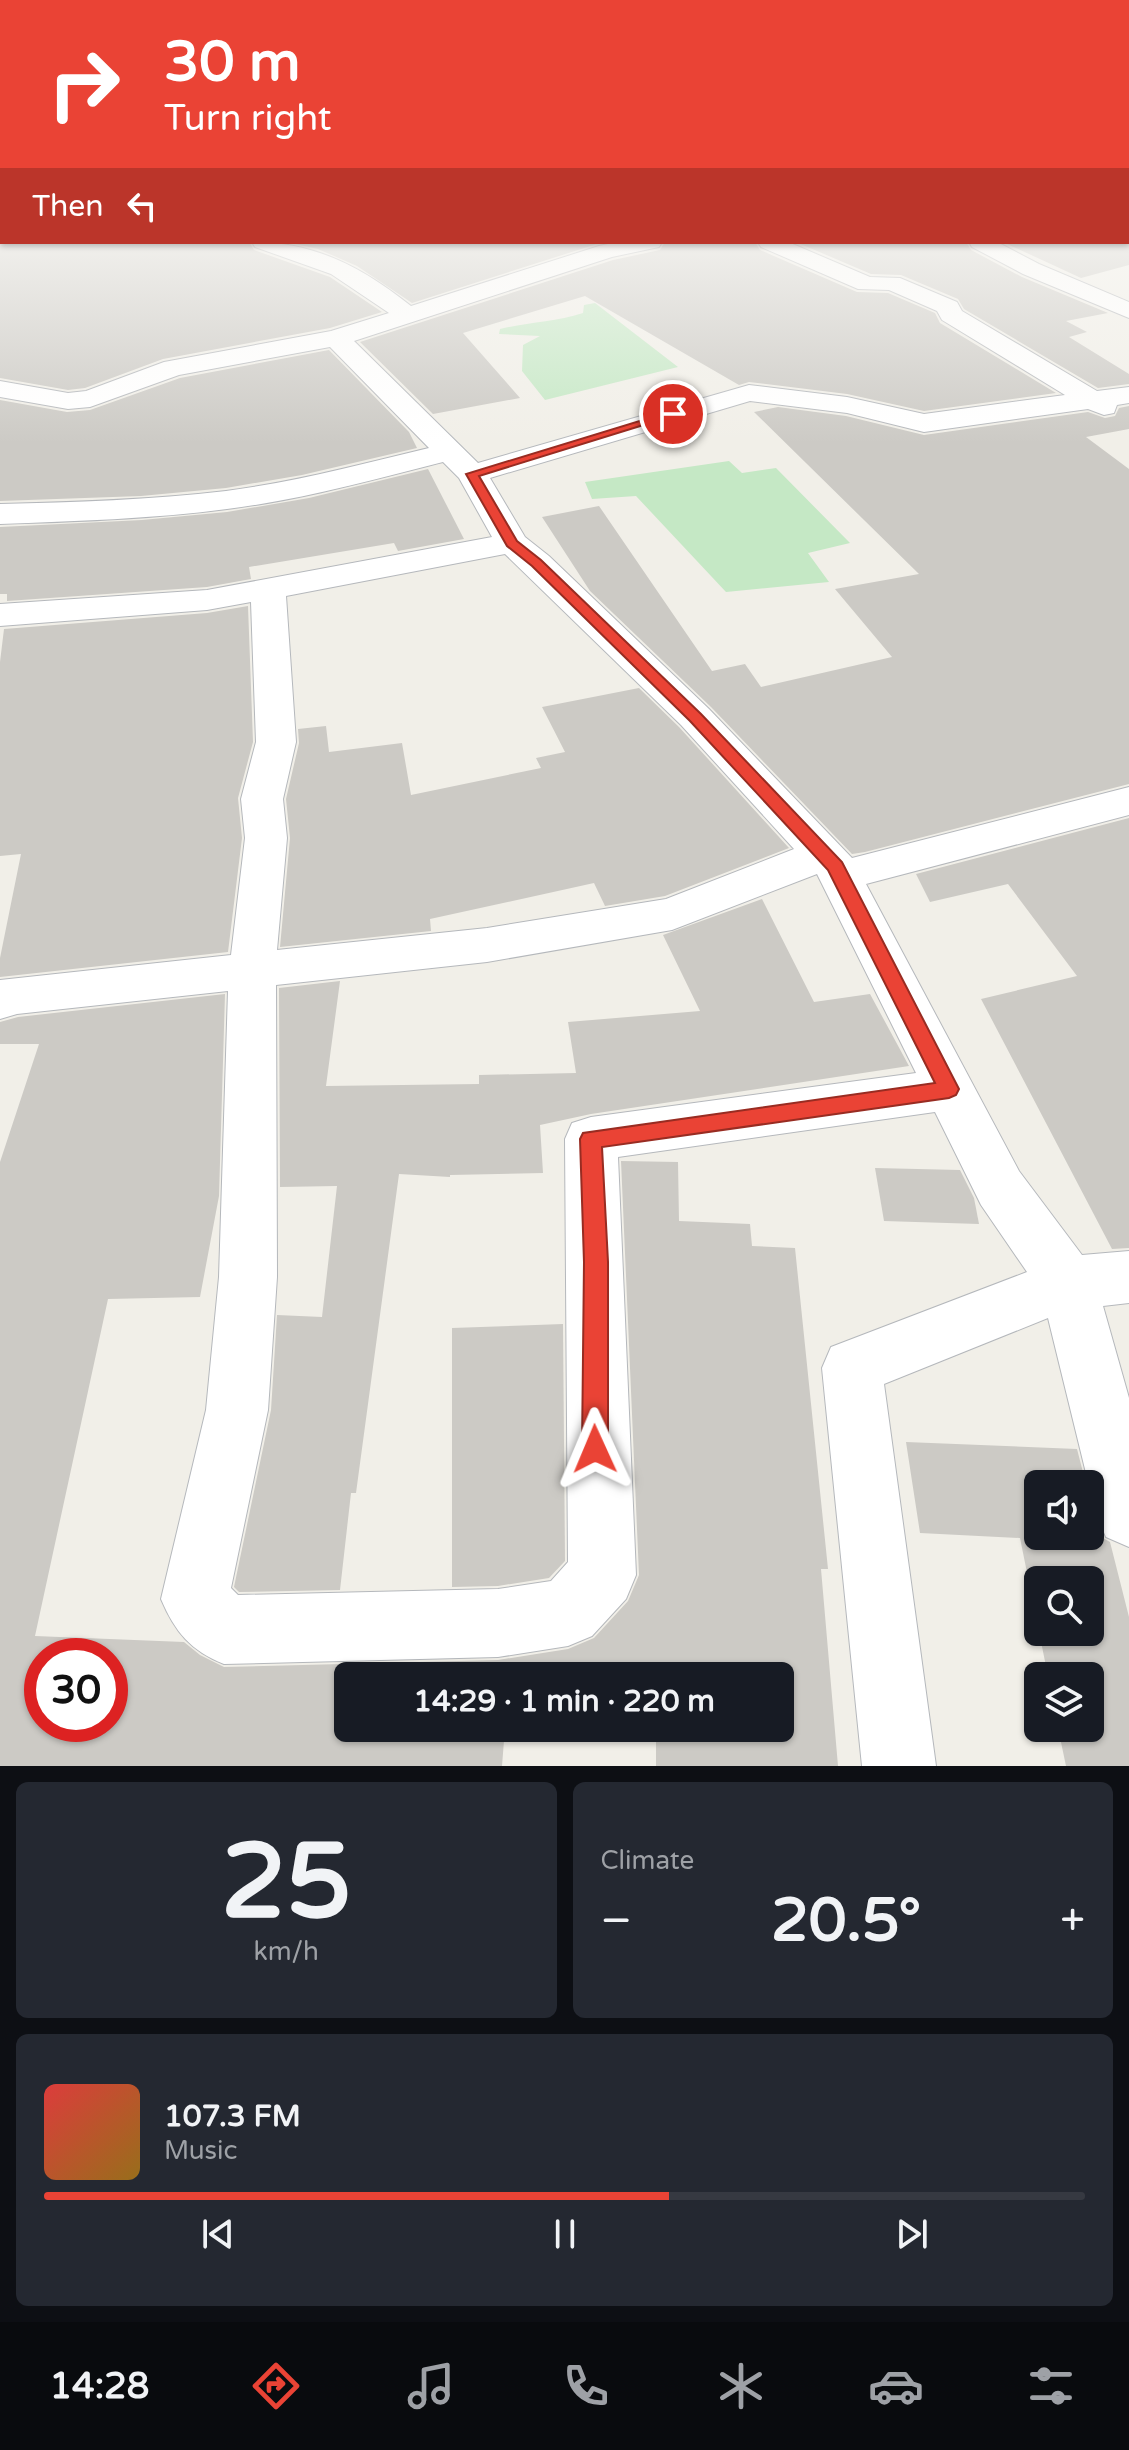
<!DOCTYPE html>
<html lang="en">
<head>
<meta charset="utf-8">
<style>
	:root { --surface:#171b24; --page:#242831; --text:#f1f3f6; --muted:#9ea1a6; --line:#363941; --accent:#ea4335 }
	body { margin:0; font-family:"Varela Round",sans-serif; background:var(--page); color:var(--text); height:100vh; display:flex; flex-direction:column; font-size:30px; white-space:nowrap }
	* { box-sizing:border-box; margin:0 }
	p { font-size:26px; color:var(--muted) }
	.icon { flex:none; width:44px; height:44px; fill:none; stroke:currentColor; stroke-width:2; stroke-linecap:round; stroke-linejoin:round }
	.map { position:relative; height:1766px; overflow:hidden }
	.side { display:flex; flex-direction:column; gap:16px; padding:16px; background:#0d0f14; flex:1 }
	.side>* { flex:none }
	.hud { position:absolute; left:0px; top:0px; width:1130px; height:244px; box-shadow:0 2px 6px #0004; background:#ea4335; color:#fff; overflow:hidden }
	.controls { position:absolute; left:1024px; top:1470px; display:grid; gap:16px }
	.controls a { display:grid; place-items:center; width:80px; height:80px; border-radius:12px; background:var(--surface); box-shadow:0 2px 6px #0004; font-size:40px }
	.speed { position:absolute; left:24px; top:1638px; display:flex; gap:16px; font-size:40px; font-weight:700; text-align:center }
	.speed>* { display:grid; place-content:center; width:104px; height:104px; border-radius:50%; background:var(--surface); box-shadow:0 2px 6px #0004; line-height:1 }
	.speed .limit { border:12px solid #d22; background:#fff; color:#111 }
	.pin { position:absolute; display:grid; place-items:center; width:68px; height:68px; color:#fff; margin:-34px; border:4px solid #fff; border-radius:50%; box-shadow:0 2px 8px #0007 }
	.me { position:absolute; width:88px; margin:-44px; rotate:359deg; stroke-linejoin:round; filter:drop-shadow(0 0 6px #0008) }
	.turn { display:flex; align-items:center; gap:28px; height:168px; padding:0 32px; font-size:36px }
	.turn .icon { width:104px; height:104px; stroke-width:2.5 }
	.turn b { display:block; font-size:56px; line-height:68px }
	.then { display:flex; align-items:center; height:76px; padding:0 32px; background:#0003; gap:16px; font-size:30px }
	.big { font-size:60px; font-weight:800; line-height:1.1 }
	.side .card { flex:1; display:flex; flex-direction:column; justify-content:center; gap:12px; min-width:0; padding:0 28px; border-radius:12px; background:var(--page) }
	.side .dial { align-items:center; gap:0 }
	.dial b { font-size:104px; line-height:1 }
	.song { display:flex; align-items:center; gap:24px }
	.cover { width:96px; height:96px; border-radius:12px; background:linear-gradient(135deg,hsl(0 70% 55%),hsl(40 70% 35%)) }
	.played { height:8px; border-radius:4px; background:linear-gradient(90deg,var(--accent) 60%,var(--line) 60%) }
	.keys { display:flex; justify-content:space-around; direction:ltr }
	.heat { display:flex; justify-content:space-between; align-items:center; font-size:44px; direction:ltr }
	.side .tiles { flex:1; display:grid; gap:16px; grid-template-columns:1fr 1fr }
	.card:last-child { grid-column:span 2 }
	.trip { position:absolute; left:334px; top:1662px; width:460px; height:80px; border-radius:12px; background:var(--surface); box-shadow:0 2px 6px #0004; font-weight:800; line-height:80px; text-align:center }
	.dock { display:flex; height:128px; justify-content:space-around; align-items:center; background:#090b0e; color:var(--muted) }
	.dock .icon { width:56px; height:56px }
	.dock .on { color:var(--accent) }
	.dock b { font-size:36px; color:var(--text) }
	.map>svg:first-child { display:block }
	.green { fill:#c5e8c5 }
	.building { fill:#cccac5; fill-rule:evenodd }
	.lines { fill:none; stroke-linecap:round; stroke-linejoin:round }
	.street-casing { stroke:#b5b8bc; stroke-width:2 }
	.street { fill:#fff; fill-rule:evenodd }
	.route { fill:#ea4335; stroke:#982c22; stroke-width:2 }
</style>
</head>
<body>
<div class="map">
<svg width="1129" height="1766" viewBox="0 0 1129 1766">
	<rect width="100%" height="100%" fill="#f1efe8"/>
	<g class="green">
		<path d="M595,303L678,367L545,400L522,371L523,345L540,336L499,334L500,329C528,322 555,322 583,313L584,305Z"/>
		<polygon points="729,461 742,473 776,468 850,543 808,553 829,582 726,592 636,496 592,499 585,482"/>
	</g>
	<g class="building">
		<polygon points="0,242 249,242 254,250 330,277 382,312 330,328 163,359 85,388 68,390 0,378"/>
		<polygon points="287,242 603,242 412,303 357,266 318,249"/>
		<polygon points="665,242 755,242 760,250 857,292 888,293 935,313 940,323 1056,393 924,411 847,394 749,382 739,385 585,296 463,333 520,398 433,414 360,342 613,260 660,250"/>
		<polygon points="796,242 966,242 971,250 1022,277 1108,313 1066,321 1087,332 1069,337 1129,374 1129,384 1098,388 964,309 958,299 901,275 871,274"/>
		<polygon points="1003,242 1129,242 1129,265 1081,278"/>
		<polygon points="329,350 409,432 417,448 302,475 226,488 141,496 0,501 0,400 67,412 90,410 180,378"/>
		<polygon points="1129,406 1129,429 1086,437 1129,469 1129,784 865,852 852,854 711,707 590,591 542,517 599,506 712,671 745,664 761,687 892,657 835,589 919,574 754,412 778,407 846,416 924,435 1088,412 1105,418 1115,416 1119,408"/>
		<polygon points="428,469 464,539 398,551 394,543 249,567 251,579 207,587 7,601 7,594 0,594 0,527 142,520 227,512 309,498"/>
		<polygon points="248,606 253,742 238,798 242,838 228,952 0,977 0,958 21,854 0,856 0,662 4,629 207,613"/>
		<polygon points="639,688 679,727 789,848 665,896 605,906 594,883 430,919 431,931 280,947 290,838 286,799 299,743 298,729 326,726 329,752 402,743 411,795 541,768 536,758 565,752 542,707"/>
		<polygon points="1129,818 1129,1248 1112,1249 981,999 1077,976 1008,884 930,902 916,874"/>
		<polygon points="762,899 814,1002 870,994 909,1066 591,1114 540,1125 543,1173 450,1175 450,1177 399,1174 356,1493 351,1493 340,1590 239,1592 234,1587 271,1410 277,1315 322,1317 337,1186 280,1187 279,988 340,981 326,1086 479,1084 479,1075 576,1073 568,1022 700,1011 663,935"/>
		<path d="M225,994L219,1196L200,1297L108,1299L35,1636L184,1642L200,1655L224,1667L498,1660L568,1649L594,1638L628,1601L639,1575L621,1161L678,1162L679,1221L750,1224L752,1246L795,1248L828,1569H821L838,1766H656V1733L562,1728H780V1676H348V1728H505L502,1766H0V1162L39,1044H0V1022L18,1017ZM42,1656H110V1724H42Z"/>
		<polygon points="875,1168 960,1170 974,1198 979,1224 884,1221"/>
		<polygon points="563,1324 565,1561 549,1578 498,1586 452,1587 452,1328"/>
		<polygon points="906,1442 1077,1449 1086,1484 1038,1484 1038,1536 1090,1536 1090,1502 1103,1538 1110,1542 1129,1617 1129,1766 1066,1766 1058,1728 1090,1728 1090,1676 1048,1676 1039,1632 1090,1632 1090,1580 1038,1580 1038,1627 1020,1538 920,1533"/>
	</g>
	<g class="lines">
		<g class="street-casing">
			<g id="street">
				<path d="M252,242C315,242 362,267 411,306L599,246L617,242H662L659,247L612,257L354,341L478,463L749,385L847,397L924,414L1065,395L942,320L937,311L889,290L858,289L761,247L758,242H788L870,277L900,278L957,302L962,311L1097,391L1129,387V403L1117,405L1114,413L1104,415L1088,409L924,432L847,413L750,401L490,478L525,537L549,556L709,709L852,858L1129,787V815L866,884L1019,1171L1082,1255L1129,1251V1303L1103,1306L1129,1398V1547L1106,1537L1096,1514L1048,1318L884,1384L936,1766H862L822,1368L831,1347L1027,1272L981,1205L935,1112L618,1157L636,1575L626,1599L592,1636L568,1646L498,1657L224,1664C191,1651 175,1632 161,1599L206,1410L219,1277L228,991L17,1014L0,1019V980L231,955L245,838L241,799L256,742L251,602L207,610L0,626V604L207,590L492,537L459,478L443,462C372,480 300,500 227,509C152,519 76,521 0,524V504C75,502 151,500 226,491C295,482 362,464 429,448L330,347L179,375L90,407L68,409L0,397V381L68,393L86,391L164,362L331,331L389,313L331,274L255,247ZM505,554L681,725L794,849L666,899L487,928L277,950L287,838L283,799L296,742L286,596ZM817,874L916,1073L591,1117L572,1123L565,1139L568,1562L551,1581L498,1589L238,1595L231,1588L268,1410L277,1277L276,985L487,962L672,930Z"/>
				<polygon points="969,242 997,242 1039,264 1129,302 1129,318 1023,274 972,247"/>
			</g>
		</g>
		<use href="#street" class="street"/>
	</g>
	<linearGradient id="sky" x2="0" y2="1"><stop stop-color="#8fc3f1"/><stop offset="0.44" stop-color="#f9f8f5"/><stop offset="1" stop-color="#f9f8f5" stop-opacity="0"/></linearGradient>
	<rect width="1129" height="443" fill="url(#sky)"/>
	<polygon class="route" points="669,412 679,414 479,476 517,541 541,560 701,714 842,862 959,1089 956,1095 949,1098 602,1147 608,1262 608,1449 604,1459 595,1462 586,1459 582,1449 584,1262 580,1139 583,1133 935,1083 828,870 690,721 532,566 507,546 466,474"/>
</svg>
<div class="controls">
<a><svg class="icon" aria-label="sound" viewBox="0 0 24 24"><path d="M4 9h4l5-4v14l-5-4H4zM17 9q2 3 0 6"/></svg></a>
<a><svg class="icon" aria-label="search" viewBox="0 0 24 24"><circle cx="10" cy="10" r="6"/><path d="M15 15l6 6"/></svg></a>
<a><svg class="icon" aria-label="layers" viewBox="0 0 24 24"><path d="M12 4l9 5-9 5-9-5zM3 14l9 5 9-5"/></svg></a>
</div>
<div class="speed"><div class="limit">30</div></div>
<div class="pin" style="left:673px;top:414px;background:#d93025"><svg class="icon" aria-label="arrive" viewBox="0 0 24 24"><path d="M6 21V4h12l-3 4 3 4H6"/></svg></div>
<svg class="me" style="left:595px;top:1449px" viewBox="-20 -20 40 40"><path d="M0-17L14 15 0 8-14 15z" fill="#ea4335" stroke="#fff" stroke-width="4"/></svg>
<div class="trip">14:29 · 1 min · 220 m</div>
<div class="hud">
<div class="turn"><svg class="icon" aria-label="right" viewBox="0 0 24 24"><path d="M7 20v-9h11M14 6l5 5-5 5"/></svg><div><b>30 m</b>Turn right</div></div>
<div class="then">Then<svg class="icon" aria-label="left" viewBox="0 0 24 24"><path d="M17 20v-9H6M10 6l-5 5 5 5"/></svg></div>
</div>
</div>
<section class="side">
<div class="tiles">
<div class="card dial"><b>25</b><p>km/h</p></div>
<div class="card"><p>Climate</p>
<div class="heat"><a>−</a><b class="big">20.5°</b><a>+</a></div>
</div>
<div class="card">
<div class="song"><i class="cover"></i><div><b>107.3 FM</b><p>Music</p></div></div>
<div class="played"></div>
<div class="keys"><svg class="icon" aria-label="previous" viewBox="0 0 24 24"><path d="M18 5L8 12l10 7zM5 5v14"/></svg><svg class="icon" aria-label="pause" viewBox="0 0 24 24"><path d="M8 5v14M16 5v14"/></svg><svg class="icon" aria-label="next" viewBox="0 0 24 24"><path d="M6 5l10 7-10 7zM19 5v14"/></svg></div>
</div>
</div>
</section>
<nav class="dock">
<b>14:28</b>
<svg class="icon on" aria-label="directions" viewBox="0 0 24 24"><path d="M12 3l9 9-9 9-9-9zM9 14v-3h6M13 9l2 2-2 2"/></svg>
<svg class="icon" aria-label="music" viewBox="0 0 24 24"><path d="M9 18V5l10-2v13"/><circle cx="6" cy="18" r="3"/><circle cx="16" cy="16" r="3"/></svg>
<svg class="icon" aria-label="phone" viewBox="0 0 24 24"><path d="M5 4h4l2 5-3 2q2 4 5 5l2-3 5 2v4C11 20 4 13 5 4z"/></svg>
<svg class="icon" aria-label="climate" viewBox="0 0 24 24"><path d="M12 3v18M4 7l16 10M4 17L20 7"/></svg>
<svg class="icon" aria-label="car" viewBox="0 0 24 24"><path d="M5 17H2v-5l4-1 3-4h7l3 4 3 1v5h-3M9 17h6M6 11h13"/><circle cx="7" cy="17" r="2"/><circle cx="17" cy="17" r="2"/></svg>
<svg class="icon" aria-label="filters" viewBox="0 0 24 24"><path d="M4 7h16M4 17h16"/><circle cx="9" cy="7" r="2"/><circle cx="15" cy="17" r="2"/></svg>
</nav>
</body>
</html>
